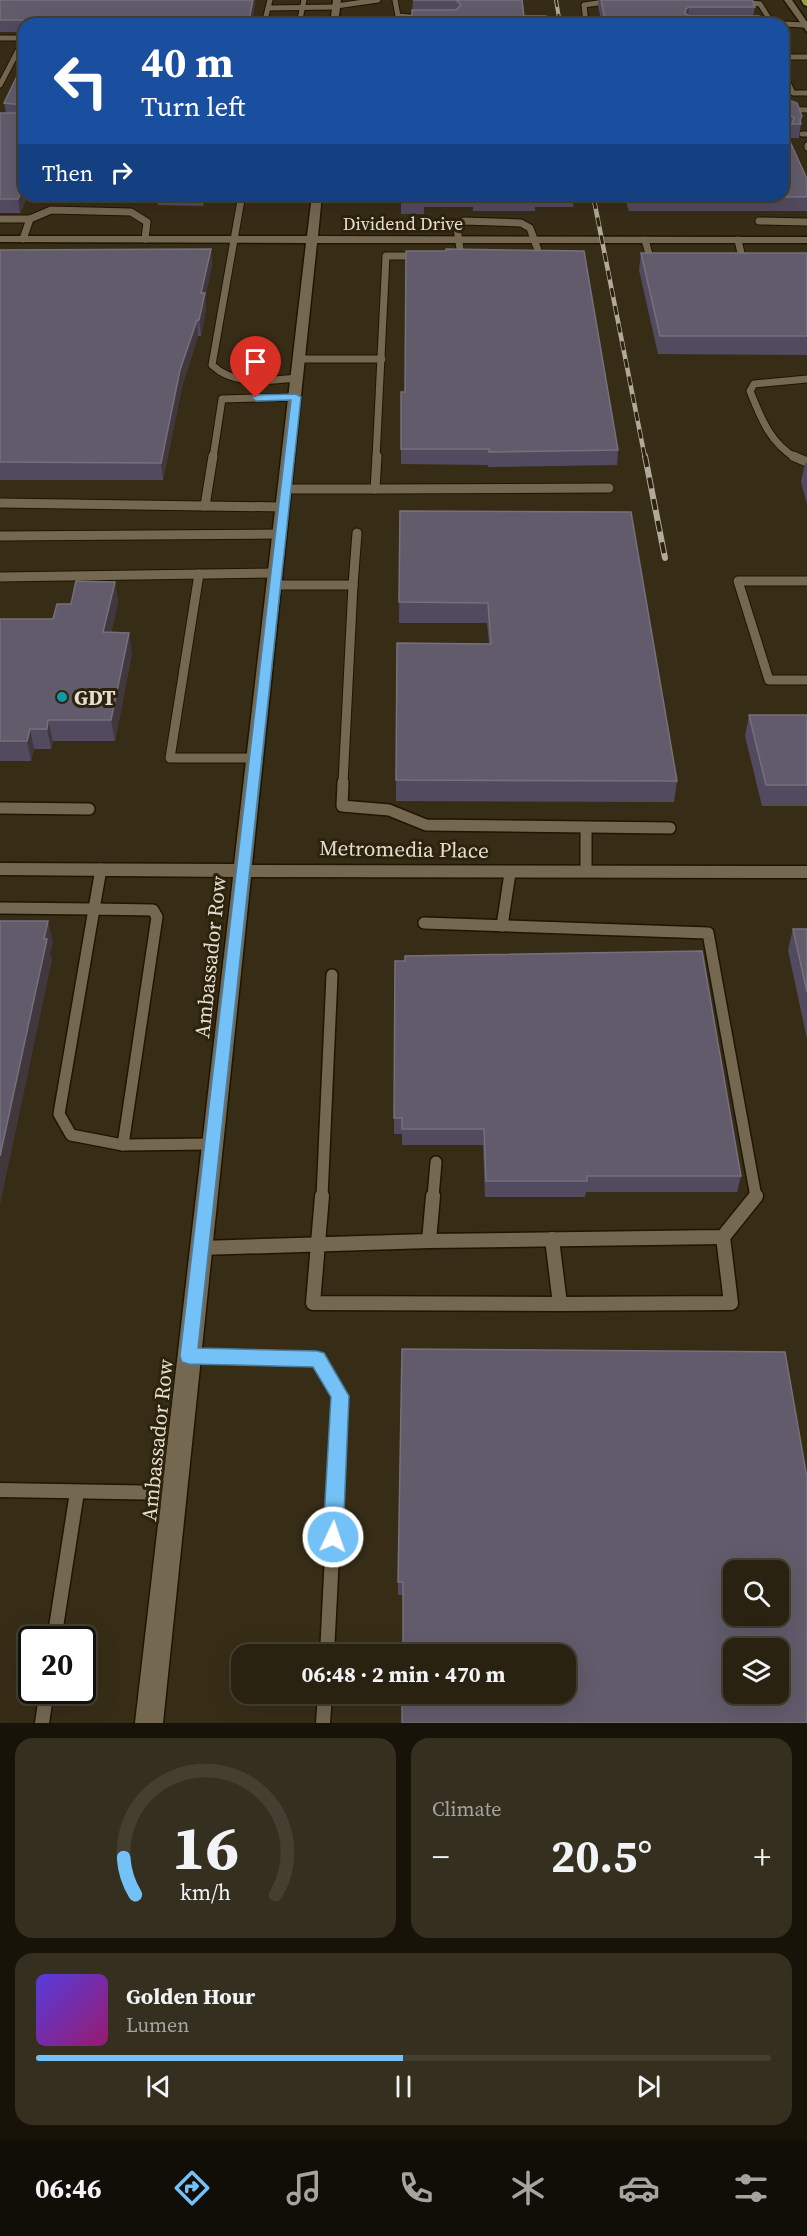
<!DOCTYPE html>
<html lang="en">
<head>
<meta charset="utf-8">
<style>
	:root { --surface:#292211; --page:#352f1f; --text:#f1f3f6; --muted:#a5a49f; --line:#453f31; --accent:#73c1f6 }
	body { margin:0; font-family:"Source Serif 4",serif; background:var(--page); color:var(--text); height:100vh; display:flex; flex-direction:column; font-size:22px; white-space:nowrap }
	* { box-sizing:border-box; margin:0 }
	p { font-size:20px; color:var(--muted) }
	.icon { flex:none; width:33px; height:33px; fill:none; stroke:currentColor; stroke-width:2; stroke-linecap:round; stroke-linejoin:round }
	.map { position:relative; height:1723px; overflow:hidden }
	.drawer { display:flex; flex-direction:column; gap:15px; padding:15px; background:#171309; flex:1 }
	.drawer>* { flex:none }
	.guide { position:absolute; left:18px; top:18px; width:771px; height:183px; border-radius:18px; box-shadow:0 6px 24px #0002,0 0 0 2px var(--line); background:#1a4fa0; color:#fff; overflow:hidden }
	.fabs { position:absolute; left:723px; top:1560px; display:grid; gap:12px }
	.fabs a { display:grid; place-items:center; width:66px; height:66px; border-radius:12px; background:var(--surface); box-shadow:0 6px 24px #0002,0 0 0 2px var(--line); font-size:30px }
	.speed { position:absolute; left:18px; top:1626px; display:flex; gap:12px; font-size:30px; font-weight:700; text-align:center }
	.speed>* { display:grid; place-content:center; width:78px; height:78px; border-radius:50%; background:var(--surface); box-shadow:0 6px 24px #0002,0 0 0 2px var(--line); line-height:1 }
	.speed .limit { border:3px solid #111; border-radius:9px; background:#fff; color:#111 }
	.pin { position:absolute; display:grid; place-items:center; width:51px; height:51px; color:#fff; margin:-62px -26px; border-radius:50% 50% 50% 0; rotate:-45deg; box-shadow:0 0 6px #0007 }
	.pin .icon { rotate:45deg }
	.me { position:absolute; width:66px; margin:-33px; rotate:3deg; stroke-linejoin:round; filter:drop-shadow(0 0 4px #0008) }
	.turn { display:flex; align-items:center; gap:21px; height:126px; padding:0 24px; font-size:27px }
	.turn .icon { width:78px; height:78px; stroke-width:2.5 }
	.turn b { display:block; font-size:42px; line-height:51px }
	.then { display:flex; align-items:center; height:57px; padding:0 24px; background:#0003; gap:12px; font-size:22px }
	.big { font-size:45px; font-weight:700; line-height:1.1 }
	.drawer .widget { flex:1; display:flex; flex-direction:column; justify-content:center; gap:9px; min-width:0; padding:0 21px; border-radius:18px; background:var(--page) }
	.drawer .dial { align-items:center; gap:0 }
	.dial svg { height:156px; overflow:visible; fill:none; stroke:var(--line); stroke-width:7; stroke-linecap:round; text-anchor:middle }
	.dial text { fill:var(--text); stroke:none }
	.song { display:flex; align-items:center; gap:18px }
	.cover { width:72px; height:72px; border-radius:9px; background:linear-gradient(135deg,hsl(250 70% 55%),hsl(320 70% 35%)) }
	.played { height:6px; border-radius:3px; background:linear-gradient(90deg,var(--accent) 50%,var(--line) 50%) }
	.keys { display:flex; justify-content:space-around; direction:ltr }
	.heat { display:flex; justify-content:space-between; align-items:center; font-size:33px; direction:ltr }
	.drawer .tiles { flex:1; display:grid; gap:15px; grid-template-columns:1fr 1fr }
	.widget:last-child { grid-column:span 2 }
	.trip { position:absolute; left:231px; top:1644px; width:345px; height:60px; border-radius:18px; background:var(--surface); box-shadow:0 6px 24px #0002,0 0 0 2px var(--line); font-weight:700; line-height:60px; text-align:center }
	.dock { display:flex; height:96px; justify-content:space-around; align-items:center; background:#100e07; color:var(--muted) }
	.dock .icon { width:42px; height:42px }
	.dock .active { color:var(--accent) }
	.dock b { font-size:27px; color:var(--text) }
	.map>svg:first-child { display:block }
	.lines { fill:none; stroke-linecap:round; stroke-linejoin:round }
	.lane-far4-casing { stroke:#1e1502; stroke-width:7 }
	.lane-far3-casing { stroke:#1e1502; stroke-width:9 }
	.lane-far2-casing { stroke:#1e1502; stroke-width:11 }
	.lane-far1-casing { stroke:#1e1502; stroke-width:14 }
	.lane-casing { stroke:#1e1502; stroke-width:17 }
	.street-casing { stroke:#1e1502; stroke-width:3 }
	.secondary-casing { stroke:#1e1502; stroke-width:3 }
	.highway-casing { stroke:#1e1502; stroke-width:3 }
	.lane-far4 { stroke:#746851; stroke-width:5 }
	.lane-far3 { stroke:#746851; stroke-width:7 }
	.lane-far2 { stroke:#746851; stroke-width:9 }
	.lane-far1 { stroke:#746851; stroke-width:11 }
	.lane { stroke:#746851; stroke-width:14 }
	.street { fill:#746851; fill-rule:evenodd }
	.secondary { fill:#746851; fill-rule:evenodd }
	.highway { fill:#959d44; fill-rule:evenodd }
	.rail-far2-casing { stroke:#b1aa9a; stroke-width:4 }
	.rail-far1-casing { stroke:#b1aa9a; stroke-width:4.5 }
	.rail-casing { stroke:#b1aa9a; stroke-width:6 }
	.rail-far2 { stroke:#2d230d; stroke-width:2; stroke-dasharray:7; stroke-linecap:butt }
	.rail-far1 { stroke:#2d230d; stroke-width:3; stroke-dasharray:9; stroke-linecap:butt }
	.rail { stroke:#2d230d; stroke-width:4; stroke-dasharray:11; stroke-linecap:butt }
	.wall { fill:#524b5f }
	.shaded-wall { fill:#41383d }
	.building { fill:#625b6b; stroke:#76707b; stroke-width:1.5; fill-rule:evenodd }
	.route { fill:#73c1f6; stroke:#4b7da0; stroke-width:1.5 }
	.culture-dot { fill:#0f9aa8; stroke:#2d230d; stroke-width:2 }
	.labels { text-anchor:middle; dominant-baseline:central; stroke-width:6; stroke-linejoin:round; paint-order:stroke }
	.far-street-label { font-size:18px; fill:#e5dfd2; stroke:#2d230d }
	.poi-label { font-size:21px; font-weight:bold; fill:#e5dfd2; stroke:#2d230d; text-anchor:start }
	.street-label { font-size:21px; fill:#e5dfd2; stroke:#2d230d }
</style>
</head>
<body>
<div class="map">
<svg width="807" height="1723" viewBox="0 0 807 1723">
	<rect width="100%" height="100%" fill="#372d17"/>
	<g class="lines">
		<g class="lane-far4-casing">
			<g id="lane-far4">
				<polyline points="270,0 268,8 336,7"/>
				<polyline points="395,0 398,16 422,18"/>
				<polyline points="738,1 760,4 772,23 782,24"/>
				<polyline points="336,6 378,0"/>
				<polyline points="264,24 268,8"/>
				<polyline points="299,24 304,0"/>
				<polyline points="586,24 584,5 611,1"/>
				<polyline points="783,24 804,25"/>
				<polyline points="0,38 24,38"/>
				<polyline points="783,43 786,48 783,49"/>
				<polyline points="783,57 807,57"/>
				<polyline points="783,72 793,93 807,93"/>
				<polyline points="0,85 24,39"/>
				<polyline points="783,109 807,110"/>
				<polyline points="802,134 807,134"/>
				<polyline points="807,145 807,148"/>
				<polyline points="241,202 242,195"/>
			</g>
		</g>
		<g class="lane-far3-casing">
			<g id="lane-far3">
				<path d="M241,200L212,365C235,387 269,380 298,378"/>
				<polyline points="0,219 30,219 51,210 131,212 147,222 145,239"/>
				<polyline points="759,221 807,222"/>
				<polyline points="23,239 30,219"/>
				<polyline points="645,240 651,261 655,261"/>
				<polyline points="738,240 743,262"/>
				<polyline points="461,256 457,228 464,221 521,223 530,228 540,256 532,256"/>
				<polyline points="300,359 382,359"/>
				<polyline points="213,458 222,399 296,397"/>
				<polyline points="376,458 386,256 420,256"/>
				<path d="M796,458C770,443 761,418 750,391L754,384L807,379"/>
			</g>
		</g>
		<g class="lane-far2-casing">
			<g id="lane-far2">
				<polyline points="793,456 807,462"/>
				<polyline points="286,489 375,489 377,456"/>
				<polyline points="375,489 609,488"/>
				<polyline points="0,503 205,506 213,456"/>
				<polyline points="205,506 284,507"/>
				<polyline points="0,536 281,534"/>
				<polyline points="199,574 170,758 255,758"/>
				<polyline points="0,577 277,573"/>
				<polyline points="807,581 738,581 769,680 807,680"/>
				<polyline points="276,585 353,585 357,533"/>
				<polyline points="343,783 353,585"/>
			</g>
		</g>
		<g class="lane-far1-casing">
			<g id="lane-far1">
				<polyline points="343,782 342,806 389,810 426,825 670,828"/>
				<polyline points="0,808 89,809"/>
				<polyline points="586,828 586,871"/>
				<polyline points="0,908 94,909"/>
				<polygon points="94,909 153,910 157,917 123,1145 71,1135 59,1114"/>
				<polyline points="94,909 101,869"/>
				<polyline points="424,923 708,933 756,1197"/>
				<polyline points="502,926 510,873"/>
				<polyline points="123,1145 212,1144"/>
				<polyline points="322,1197 332,975"/>
				<polyline points="433,1197 436,1162"/>
			</g>
		</g>
		<g class="lane-casing">
			<g id="lane">
				<polyline points="322,1196 313,1303 560,1304"/>
				<polyline points="552,1239 560,1304 731,1303 723,1237"/>
				<polyline points="429,1241 723,1237 756,1196"/>
				<polyline points="201,1248 429,1241 433,1196"/>
				<polyline points="188,1356 317,1359 340,1396 327,1654"/>
				<polyline points="0,1490 173,1493"/>
				<polyline points="54,1640 77,1492"/>
				<polyline points="42,1723 47,1690"/>
				<polyline points="323,1723 325,1694"/>
			</g>
		</g>
		<g class="street-casing">
			<g id="street">
				<polygon points="333,0 341,0 338,24 330,24"/>
				<polygon points="312,195 322,195 318,236 807,237 807,243 317,243 252,865 807,866 807,878 251,877 163,1723 135,1723 233,877 0,875 0,863 234,864 306,243 0,242 0,236 307,236"/>
			</g>
		</g>
		<g class="secondary-casing">
			<polygon id="secondary" points="784,0 792,0 807,22 807,32"/>
		</g>
		<g class="highway-casing">
			<polygon id="highway" points="801,0 807,0 807,6 804,5"/>
		</g>
		<use href="#lane-far4" class="lane-far4"/>
		<use href="#lane-far3" class="lane-far3"/>
		<use href="#lane-far2" class="lane-far2"/>
		<use href="#lane-far1" class="lane-far1"/>
		<use href="#lane" class="lane"/>
		<use href="#street" class="street"/>
		<use href="#secondary" class="secondary"/>
		<use href="#highway" class="highway"/>
		<g class="rail-far2-casing">
			<g id="rail-far2">
				<polyline points="556,0 560,24"/>
				<polyline points="593,195 594,202"/>
			</g>
		</g>
		<g class="rail-far1-casing">
			<polyline id="rail-far1" points="594,200 645,458"/>
		</g>
		<g class="rail-casing">
			<polyline id="rail" points="645,456 665,558"/>
		</g>
		<use href="#rail-far2" class="rail-far2"/>
		<use href="#rail-far1" class="rail-far1"/>
		<use href="#rail" class="rail"/>
	</g>
	<g class="wall">
		<polygon points="0,0 255,5 251,24 24,24 24,32 0,32"/>
		<polygon points="413,0 522,0 524,16 412,16"/>
		<polygon points="599,0 752,0 755,7 753,16 763,24 602,24 598,6"/>
		<polygon points="24,70 24,195 206,195 203,206 158,205 157,199 27,198 20,213 0,213 0,113 6,113 4,103"/>
		<polygon points="783,82 787,91 786,99 797,103 802,116 799,138 790,138 791,132 788,129 784,130 807,179 807,211 629,211 624,195 783,195"/>
		<polygon points="401,195 574,195 573,207 535,207 535,211 473,211 473,207 424,207 424,214 401,214"/>
		<polygon points="211,249 212,265 205,298 206,309 201,336 198,336 182,387 163,480 0,480 0,250"/>
		<polygon points="641,253 807,253 807,355 658,354 639,270"/>
		<polygon points="401,392 618,450 617,465 488,467 488,465 401,464"/>
		<polygon points="805,463 807,463 807,504 801,482"/>
		<polygon points="400,511 677,781 674,802 396,801 397,643 489,644 487,623 399,623"/>
		<polygon points="115,582 118,602 111,633 132,653 115,741 53,741 51,749 34,749 31,761 0,761 0,619 53,619 71,604"/>
		<polygon points="749,715 807,715 807,806 762,806 745,736"/>
		<polygon points="793,929 807,929 807,1039 788,950"/>
		<polygon points="395,961 741,1176 737,1192 586,1192 585,1197 485,1197 483,1145 402,1145 402,1134 394,1134"/>
		<polygon points="402,1349 403,1595 398,1595 398,1582"/>
	</g>
	<g class="shaded-wall">
		<polygon points="253,0 255,0 255,5 251,24 248,24"/>
		<polygon points="689,7 688,19 684,21 686,9"/>
		<polygon points="787,91 785,104 783,105 783,92"/>
		<polygon points="790,115 788,129 783,130 783,116"/>
		<polygon points="24,186 24,195 26,195 27,198 20,213 18,199"/>
		<polygon points="203,195 206,195 203,206"/>
		<polygon points="211,249 212,265 205,298 206,309 201,336 199,320 201,293"/>
		<polygon points="197,320 198,336 182,387 163,480 161,463 180,370"/>
		<polygon points="115,582 118,602 107,653 103,632"/>
		<polygon points="129,633 132,653 115,741 111,720"/>
		<polygon points="48,720 53,741 51,749 47,729"/>
		<polygon points="30,729 34,749 31,761 27,741"/>
		<polygon points="48,921 53,942 50,953 52,960 0,1205 0,1156"/>
	</g>
	<g class="building">
		<polygon points="0,0 253,0 248,24 40,24 42,20 0,20"/>
		<polygon points="413,0 522,0 524,16 546,16 547,24 408,24 408,16 412,16 412,10 456,10 461,5 456,0"/>
		<polygon points="601,0 752,0 755,7 689,7 686,9 685,13 689,16 759,16 763,24 606,24"/>
		<polygon points="24,70 24,105 4,103 19,72"/>
		<polygon points="783,82 787,91 783,92"/>
		<polygon points="783,98 797,103 802,116 800,120 801,124 792,124 794,118 790,115 783,116"/>
		<polygon points="0,113 24,113 24,186 18,199 0,199"/>
		<polygon points="783,126 807,179 807,197 630,196 630,195 783,195"/>
		<polygon points="401,195 424,195 424,200 401,199"/>
		<rect x="473" y="195" width="63" height="1"/>
		<polygon points="211,249 201,293 205,293 199,320 197,320 180,370 161,463 0,462 0,250"/>
		<polygon points="446,249 584,251 618,450 489,452 489,449 401,449 401,392 405,392 406,251 446,251"/>
		<polygon points="641,253 807,253 807,336 660,336"/>
		<polygon points="400,511 631,512 677,781 396,780 397,643 491,644 488,603 399,602"/>
		<polygon points="76,581 115,582 103,632 129,633 111,720 48,720 47,729 30,729 27,741 0,741 0,619 53,619 57,604 71,604"/>
		<polygon points="749,715 807,715 807,785 766,785"/>
		<polygon points="0,921 48,921 44,939 47,939 0,1156"/>
		<polygon points="793,929 807,929 807,992"/>
		<polygon points="702,951 741,1176 587,1176 587,1181 486,1181 484,1129 402,1129 402,1118 394,1118 395,961 405,961 405,956"/>
		<path d="M402,1349L785,1352L807,1478V1723H402V1694H566V1654H403V1582H398ZM734,1570H778V1616H734ZM734,1648H778V1694H734Z"/>
	</g>
	<polygon class="route" points="296,394 301,397 198,1348 317,1351 324,1353 349,1396 343,1537 340,1544 333,1546 326,1544 323,1537 331,1397 313,1367 189,1364 182,1362 180,1356 291,400 256,401 252,398 256,395"/>
	<circle class="culture-dot" cx="62" cy="697" r="6"/>
	<g class="labels">
		<g class="far-street-label">
			<text x="403" y="223">Dividend Drive</text>
		</g>
		<g class="poi-label">
			<text x="74" y="697">GDT</text>
		</g>
		<g class="street-label">
			<text transform="translate(404 849) rotate(1)">Metromedia Place</text>
			<text transform="translate(210 957) rotate(-84)">Ambassador Row</text>
			<text transform="translate(157 1440) rotate(-84)">Ambassador Row</text>
		</g>
	</g>
</svg>
<div class="fabs">
<a><svg class="icon" aria-label="search" viewBox="0 0 24 24"><circle cx="10" cy="10" r="6"/><path d="M15 15l6 6"/></svg></a>
<a><svg class="icon" aria-label="layers" viewBox="0 0 24 24"><path d="M12 4l9 5-9 5-9-5zM3 14l9 5 9-5"/></svg></a>
</div>
<div class="speed"><div class="limit">20</div></div>
<div class="pin" style="left:256px;top:398px;background:#d93025"><svg class="icon" aria-label="arrive" viewBox="0 0 24 24"><path d="M6 21V4h12l-3 4 3 4H6"/></svg></div>
<svg class="me" style="left:333px;top:1537px" viewBox="-20 -20 40 40"><circle r="17" fill="#73c1f6" stroke="#fff" stroke-width="3"/><path d="M0-11L8 9 0 5-8 9z" fill="#fff"/></svg>
<div class="trip">06:48 · 2 min · 470 m</div>
<div class="guide">
<div class="turn"><svg class="icon" aria-label="left" viewBox="0 0 24 24"><path d="M17 20v-9H6M10 6l-5 5 5 5"/></svg><div><b>40 m</b>Turn left</div></div>
<div class="then">Then<svg class="icon" aria-label="right" viewBox="0 0 24 24"><path d="M7 20v-9h11M14 6l5 5-5 5"/></svg></div>
</div>
</div>
<section class="drawer">
<div class="tiles">
<div class="widget dial"><svg viewBox="0 0 100 80">
<path d="M14 69A42 42 0 1 1 86 69"/>
<path d="M14 69A42 42 0 0 1 8 50" stroke="#73c1f6"/>
<text x="50" y="56" font-size="32" font-weight="700">16</text>
<text x="50" y="72" font-size="11">km/h</text>
</svg></div>
<div class="widget"><p>Climate</p>
<div class="heat"><a>−</a><b class="big">20.5°</b><a>+</a></div>
</div>
<div class="widget">
<div class="song"><i class="cover"></i><div><b>Golden Hour</b><p>Lumen</p></div></div>
<div class="played"></div>
<div class="keys"><svg class="icon" aria-label="previous" viewBox="0 0 24 24"><path d="M18 5L8 12l10 7zM5 5v14"/></svg><svg class="icon" aria-label="pause" viewBox="0 0 24 24"><path d="M8 5v14M16 5v14"/></svg><svg class="icon" aria-label="next" viewBox="0 0 24 24"><path d="M6 5l10 7-10 7zM19 5v14"/></svg></div>
</div>
</div>
</section>
<nav class="dock">
<b>06:46</b>
<svg class="icon active" aria-label="directions" viewBox="0 0 24 24"><path d="M12 3l9 9-9 9-9-9zM9 14v-3h6M13 9l2 2-2 2"/></svg>
<svg class="icon" aria-label="music" viewBox="0 0 24 24"><path d="M9 18V5l10-2v13"/><circle cx="6" cy="18" r="3"/><circle cx="16" cy="16" r="3"/></svg>
<svg class="icon" aria-label="phone" viewBox="0 0 24 24"><path d="M5 4h4l2 5-3 2q2 4 5 5l2-3 5 2v4C11 20 4 13 5 4z"/></svg>
<svg class="icon" aria-label="climate" viewBox="0 0 24 24"><path d="M12 3v18M4 7l16 10M4 17L20 7"/></svg>
<svg class="icon" aria-label="car" viewBox="0 0 24 24"><path d="M5 17H2v-5l4-1 3-4h7l3 4 3 1v5h-3M9 17h6M6 11h13"/><circle cx="7" cy="17" r="2"/><circle cx="17" cy="17" r="2"/></svg>
<svg class="icon" aria-label="filters" viewBox="0 0 24 24"><path d="M4 7h16M4 17h16"/><circle cx="9" cy="7" r="2"/><circle cx="15" cy="17" r="2"/></svg>
</nav>
</body>
</html>
